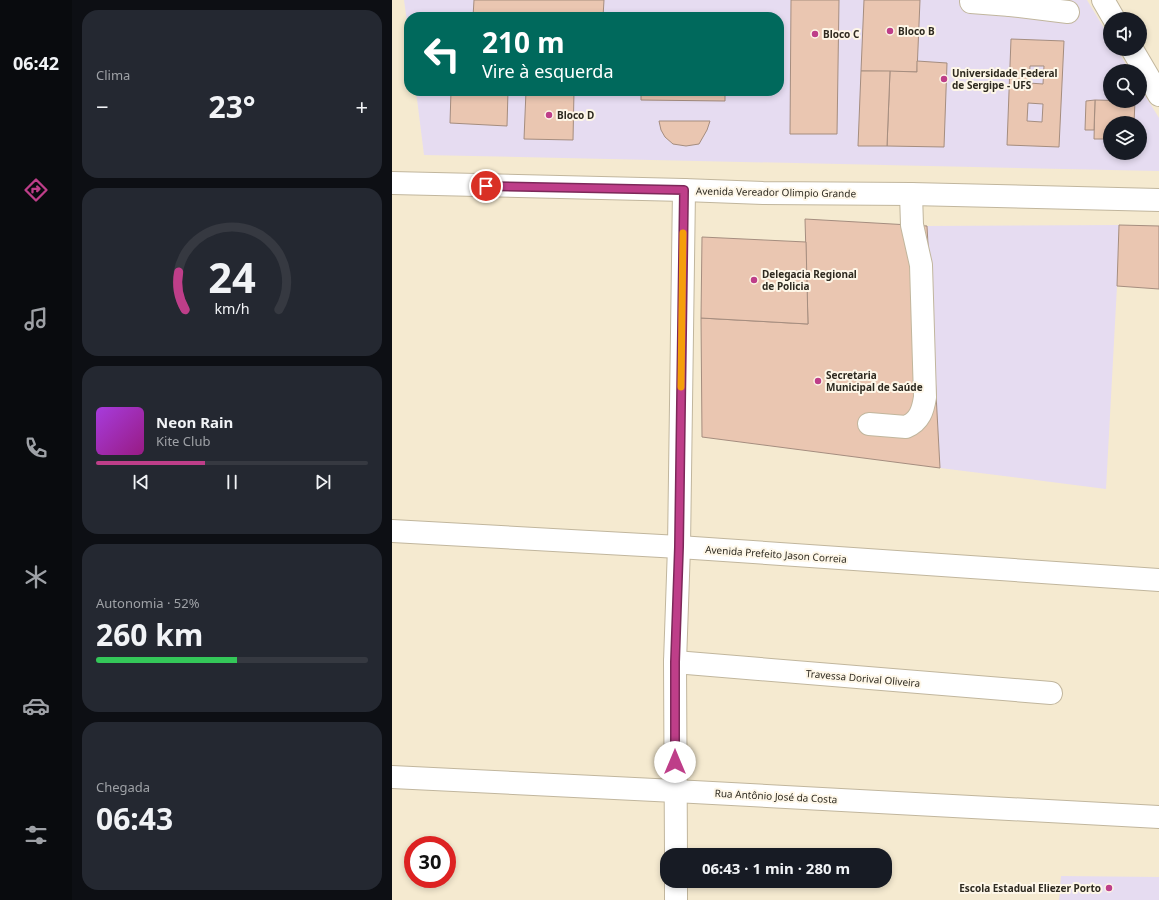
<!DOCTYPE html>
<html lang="pt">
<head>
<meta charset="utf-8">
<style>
	:root { --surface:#171b24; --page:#242831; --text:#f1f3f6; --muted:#9ea1a6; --line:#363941; --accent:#be3e89 }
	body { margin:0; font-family:"Noto Sans",sans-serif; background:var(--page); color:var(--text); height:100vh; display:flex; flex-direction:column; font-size:15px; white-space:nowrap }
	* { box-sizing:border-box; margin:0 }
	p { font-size:13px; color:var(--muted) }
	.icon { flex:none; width:22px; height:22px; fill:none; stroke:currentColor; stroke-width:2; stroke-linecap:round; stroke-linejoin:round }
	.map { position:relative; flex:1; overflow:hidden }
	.details { display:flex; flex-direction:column; gap:10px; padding:10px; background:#0d0f14; width:320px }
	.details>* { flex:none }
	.banner { position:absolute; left:12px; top:12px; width:380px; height:84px; border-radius:16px; box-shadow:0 2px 6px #0003; background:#00695c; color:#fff; overflow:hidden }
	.tools { position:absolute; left:711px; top:12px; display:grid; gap:8px }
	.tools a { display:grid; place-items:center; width:44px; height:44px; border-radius:50%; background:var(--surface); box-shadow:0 2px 6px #0003; font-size:20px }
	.speed { position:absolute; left:12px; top:836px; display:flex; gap:8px; font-size:20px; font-weight:700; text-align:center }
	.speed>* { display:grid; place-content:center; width:52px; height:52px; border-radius:50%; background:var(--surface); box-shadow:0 2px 6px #0003; line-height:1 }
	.speed .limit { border:6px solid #d22; background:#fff; color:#111 }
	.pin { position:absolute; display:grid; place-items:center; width:34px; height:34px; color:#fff; margin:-17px; border:2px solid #fff; border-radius:50%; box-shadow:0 1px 4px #0007 }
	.me { position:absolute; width:44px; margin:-22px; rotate:0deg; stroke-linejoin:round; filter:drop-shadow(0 0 3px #0008) }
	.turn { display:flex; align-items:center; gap:14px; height:84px; padding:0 12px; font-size:18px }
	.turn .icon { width:52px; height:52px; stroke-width:2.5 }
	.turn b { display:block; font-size:28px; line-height:34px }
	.big { font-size:30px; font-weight:700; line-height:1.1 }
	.details .widget { flex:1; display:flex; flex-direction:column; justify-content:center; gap:6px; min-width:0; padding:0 14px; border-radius:16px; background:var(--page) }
	.details .dial { align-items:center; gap:0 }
	.dial svg { height:104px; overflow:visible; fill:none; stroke:var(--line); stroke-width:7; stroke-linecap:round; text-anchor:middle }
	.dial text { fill:var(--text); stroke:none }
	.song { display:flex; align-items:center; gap:12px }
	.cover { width:48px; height:48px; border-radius:6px; background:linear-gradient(135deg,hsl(280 70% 55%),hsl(310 70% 35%)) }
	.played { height:4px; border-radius:2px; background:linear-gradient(90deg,var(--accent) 40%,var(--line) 40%) }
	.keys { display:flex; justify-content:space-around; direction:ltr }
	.heat { display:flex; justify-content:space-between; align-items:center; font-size:22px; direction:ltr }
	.charge { height:6px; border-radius:3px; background:linear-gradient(90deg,#34c759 52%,var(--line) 0) }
	.trip { position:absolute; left:268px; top:848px; width:232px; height:40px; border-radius:16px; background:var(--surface); box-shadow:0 2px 6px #0003; font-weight:700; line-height:40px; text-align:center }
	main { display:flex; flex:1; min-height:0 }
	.dock { display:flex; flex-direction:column; width:72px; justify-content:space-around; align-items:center; background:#090b0e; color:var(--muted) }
	.dock .icon { width:28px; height:28px }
	.dock .current { color:var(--accent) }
	.dock b { font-size:18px; color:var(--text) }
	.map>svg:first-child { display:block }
	.education { fill:#e6dcf1; fill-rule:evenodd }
	.building { fill:#eac6b1; stroke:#a58d7f; fill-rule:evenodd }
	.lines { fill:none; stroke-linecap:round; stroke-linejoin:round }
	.minor-casing { stroke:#c1b69d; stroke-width:24 }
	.major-casing { stroke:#c1b69d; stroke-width:24 }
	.minor { stroke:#fff; stroke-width:22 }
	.major { stroke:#fff; stroke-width:22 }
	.route-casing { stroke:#7c2859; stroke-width:10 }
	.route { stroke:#be3e89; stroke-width:7 }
	.slow { stroke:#f59e0b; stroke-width:7 }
	.poi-dot { fill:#be3e89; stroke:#fef7e8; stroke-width:1.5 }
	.labels { text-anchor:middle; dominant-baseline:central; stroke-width:4; stroke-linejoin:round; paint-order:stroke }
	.poi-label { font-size:10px; font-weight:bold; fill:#2e2a20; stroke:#fef7e8; text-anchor:start }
	.street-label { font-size:10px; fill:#2e2a20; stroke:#fef7e8 }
</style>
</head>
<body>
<main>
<nav class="dock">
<b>06:42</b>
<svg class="icon current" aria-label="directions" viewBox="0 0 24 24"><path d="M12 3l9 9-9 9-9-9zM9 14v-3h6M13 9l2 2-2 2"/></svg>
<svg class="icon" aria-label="music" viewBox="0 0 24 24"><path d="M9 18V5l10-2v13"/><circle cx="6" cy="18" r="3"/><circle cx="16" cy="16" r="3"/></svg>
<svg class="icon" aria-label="phone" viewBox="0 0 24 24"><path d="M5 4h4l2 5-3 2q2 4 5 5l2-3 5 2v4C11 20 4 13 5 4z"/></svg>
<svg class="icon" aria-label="climate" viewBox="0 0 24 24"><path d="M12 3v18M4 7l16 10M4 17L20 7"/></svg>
<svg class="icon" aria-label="car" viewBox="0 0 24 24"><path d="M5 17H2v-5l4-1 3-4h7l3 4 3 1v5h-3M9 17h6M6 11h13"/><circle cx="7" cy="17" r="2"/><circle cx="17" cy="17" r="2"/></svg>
<svg class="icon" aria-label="filters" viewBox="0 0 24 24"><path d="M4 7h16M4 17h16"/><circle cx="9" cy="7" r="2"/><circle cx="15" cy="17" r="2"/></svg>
</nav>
<section class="details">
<div class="widget"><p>Clima</p>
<div class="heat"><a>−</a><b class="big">23°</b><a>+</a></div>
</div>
<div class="widget dial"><svg viewBox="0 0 100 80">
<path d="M14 69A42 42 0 1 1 86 69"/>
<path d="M14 69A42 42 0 0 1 9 40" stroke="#be3e89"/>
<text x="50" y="56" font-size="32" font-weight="700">24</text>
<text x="50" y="72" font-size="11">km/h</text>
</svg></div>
<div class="widget">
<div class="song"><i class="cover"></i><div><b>Neon Rain</b><p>Kite Club</p></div></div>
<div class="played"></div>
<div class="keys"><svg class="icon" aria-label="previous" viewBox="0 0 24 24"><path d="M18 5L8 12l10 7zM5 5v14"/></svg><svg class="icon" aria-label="pause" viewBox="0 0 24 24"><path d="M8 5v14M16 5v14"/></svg><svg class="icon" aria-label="next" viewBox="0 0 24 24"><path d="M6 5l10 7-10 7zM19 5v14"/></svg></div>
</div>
<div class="widget"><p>Autonomia · 52%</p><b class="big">260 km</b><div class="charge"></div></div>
<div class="widget"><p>Chegada</p><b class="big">06:43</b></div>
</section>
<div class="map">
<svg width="767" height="900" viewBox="0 0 767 900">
	<rect width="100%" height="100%" fill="#f5ead0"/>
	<g class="education">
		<path d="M12,0H695L718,38V49H725L738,71H718V101H748V87L767,118V171L32,155L24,91H387V17H17V36ZM718,123H748V153H718Z"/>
		<polygon points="727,225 725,286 714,489 548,468 535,226"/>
		<polygon points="669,876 767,877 767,900 667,900"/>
	</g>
	<g class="building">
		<polygon points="82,0 212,0 211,17 81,17"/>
		<polygon points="399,0 447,0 445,134 398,134"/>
		<polygon points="472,0 528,0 525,72 469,71"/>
		<path d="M619,39L672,41L667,147L615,145ZM638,66H652L651,84L637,83ZM636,103L651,104L650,122L635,121Z"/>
		<polygon points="525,61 555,63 552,147 495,146 498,71 525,72"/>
		<polygon points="469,71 498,71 495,146 466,146"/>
		<polygon points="59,91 116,91 115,126 58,123"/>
		<polygon points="134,91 182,91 181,140 132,139"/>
		<polygon points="249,91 333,91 333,101 249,100"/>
		<polygon points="703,100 743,101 742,123 718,123 718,139 702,139"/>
		<polygon points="703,100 702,130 693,130 694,101"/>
		<polygon points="267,121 318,121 315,130 307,144 294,146 281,144 273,137 269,130"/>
		<polygon points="413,219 535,226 548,468 310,437 309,318 416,324"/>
		<polygon points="727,225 767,226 767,289 725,286"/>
		<polygon points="310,237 414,242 416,324 309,318"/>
	</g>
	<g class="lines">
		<g class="minor-casing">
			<g id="minor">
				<polyline points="617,0 618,5 676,12"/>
				<polyline points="579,2 618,5"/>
				<path d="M477,424L514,427C528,421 531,410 533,397L529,265L520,225L519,194"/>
				<polyline points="0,531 287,547 767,580"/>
				<polyline points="283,662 659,693"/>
				<polyline points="0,777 283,791 767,817"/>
				<polyline points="284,855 283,662 287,547 292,190"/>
				<polyline points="284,881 284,900"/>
			</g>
		</g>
		<g class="major-casing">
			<g id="major">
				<polyline points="711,0 722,19"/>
				<polyline points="740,49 767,95"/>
				<polyline points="0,183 292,190 371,193 519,194 767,200"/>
			</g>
		</g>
		<use href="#minor" class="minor"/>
		<use href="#major" class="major"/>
	</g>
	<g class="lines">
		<g class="route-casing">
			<polyline id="route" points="94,186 292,190 287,547 283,662 283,762"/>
		</g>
		<use href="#route" class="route"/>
		<polyline class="slow" points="289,387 291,233"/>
	</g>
	<g class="poi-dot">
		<circle cx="498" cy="31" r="4"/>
		<circle cx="423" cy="34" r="4"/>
		<circle cx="552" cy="79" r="4"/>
		<circle cx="157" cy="115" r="4"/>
		<circle cx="362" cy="280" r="4"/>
		<circle cx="426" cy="381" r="4"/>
		<circle cx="717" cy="888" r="4"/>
	</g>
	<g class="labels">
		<g class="poi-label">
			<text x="506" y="31">Bloco B</text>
			<text x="431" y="34">Bloco C</text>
			<text x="560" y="73">Universidade Federal<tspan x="560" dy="12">de Sergipe - UFS</tspan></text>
			<text x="165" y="115">Bloco D</text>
			<text x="370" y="274">Delegacia Regional<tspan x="370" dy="12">de Policia</tspan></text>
			<text x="434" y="375">Secretaria<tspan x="434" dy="12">Municipal de Saúde</tspan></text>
			<text x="709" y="888" text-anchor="end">Escola Estadual Eliezer Porto</text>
		</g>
		<g class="street-label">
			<text transform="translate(384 192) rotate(1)">Avenida Vereador Olimpio Grande</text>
			<text transform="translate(384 554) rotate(4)">Avenida Prefeito Jason Correia</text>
			<text transform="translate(471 678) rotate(5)">Travessa Dorival Oliveira</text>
			<text transform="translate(384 796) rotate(3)">Rua Antônio José da Costa</text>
		</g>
	</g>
</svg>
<div class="tools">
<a><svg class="icon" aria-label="sound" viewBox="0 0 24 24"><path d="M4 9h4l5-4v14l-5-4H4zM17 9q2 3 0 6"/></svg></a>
<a><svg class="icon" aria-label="search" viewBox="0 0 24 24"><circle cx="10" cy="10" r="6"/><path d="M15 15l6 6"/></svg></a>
<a><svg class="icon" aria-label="layers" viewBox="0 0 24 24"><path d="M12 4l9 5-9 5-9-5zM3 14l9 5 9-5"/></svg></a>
</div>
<div class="speed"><div class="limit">30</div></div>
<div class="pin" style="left:94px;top:186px;background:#d93025"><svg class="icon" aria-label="arrive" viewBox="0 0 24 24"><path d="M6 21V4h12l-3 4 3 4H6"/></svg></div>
<svg class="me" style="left:283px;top:762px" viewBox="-20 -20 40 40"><circle r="19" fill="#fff"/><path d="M0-13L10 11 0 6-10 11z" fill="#be3e89"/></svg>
<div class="trip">06:43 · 1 min · 280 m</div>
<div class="banner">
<div class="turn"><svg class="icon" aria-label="left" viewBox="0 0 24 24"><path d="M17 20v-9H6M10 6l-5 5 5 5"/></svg><div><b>210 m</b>Vire à esquerda</div></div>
</div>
</div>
</main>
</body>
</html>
